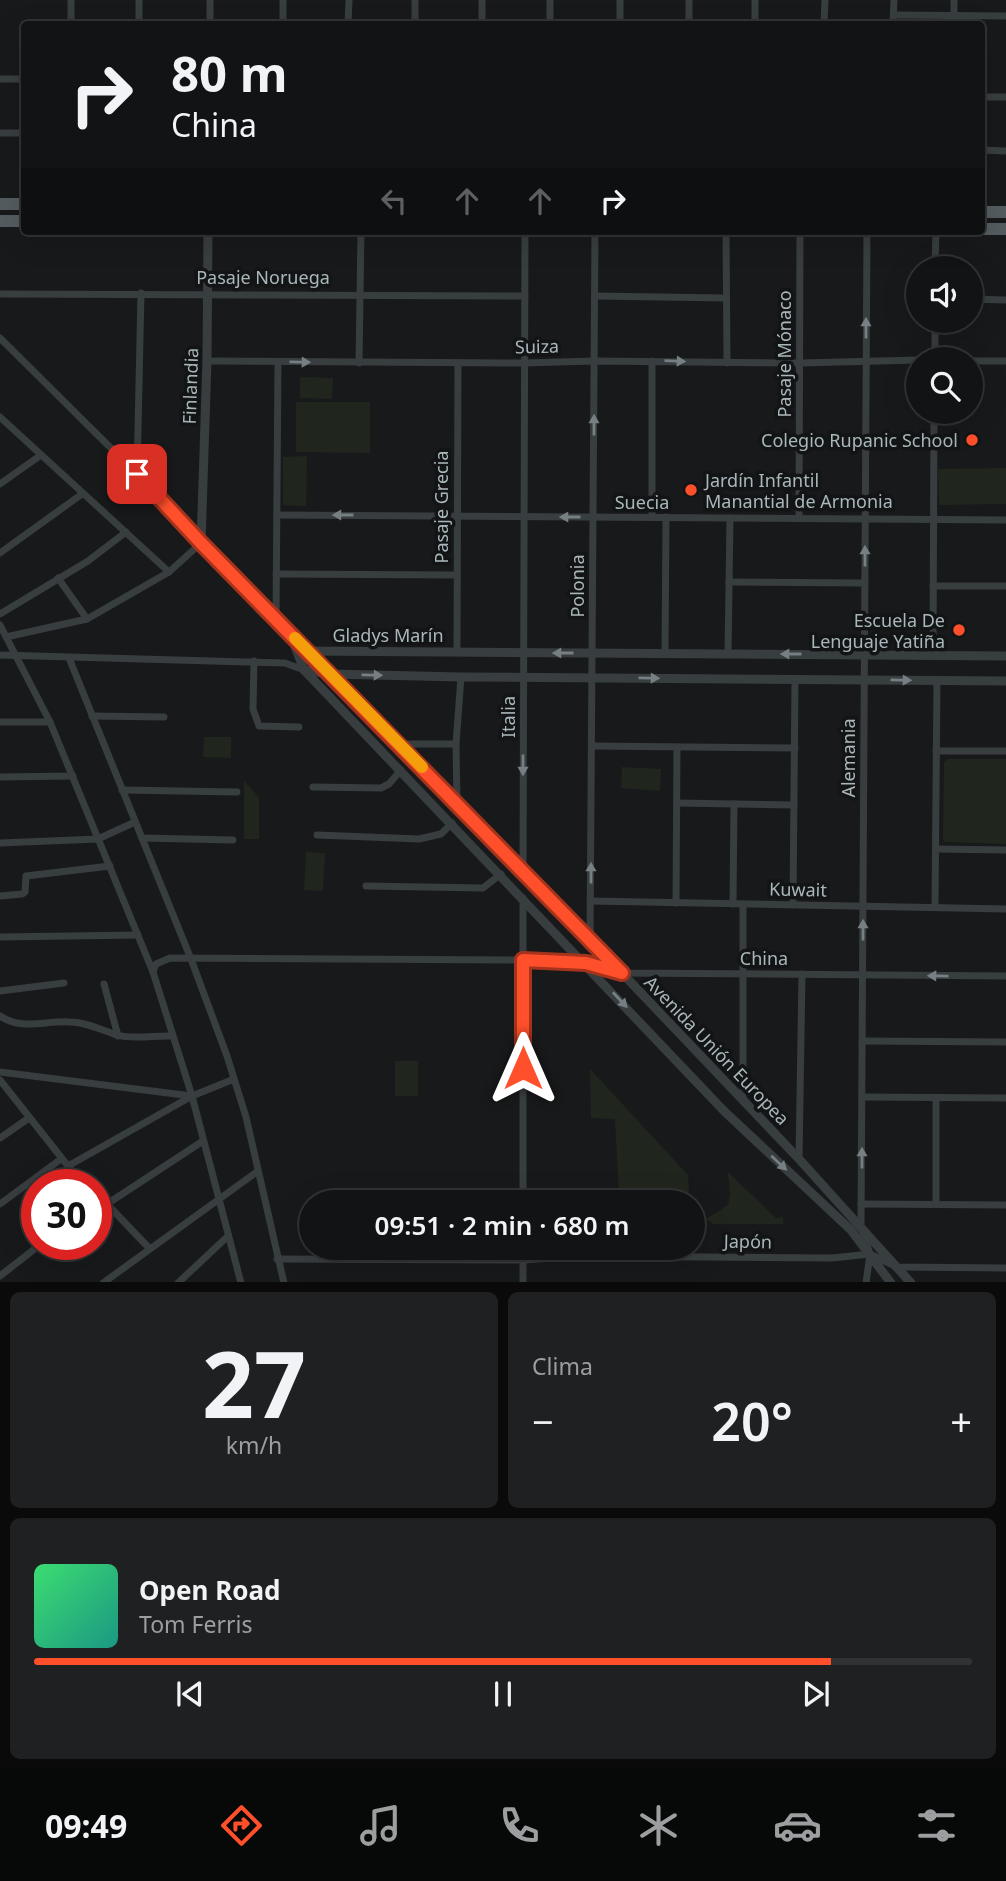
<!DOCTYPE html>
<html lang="es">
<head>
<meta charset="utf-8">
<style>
	:root { --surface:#121314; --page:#1f2022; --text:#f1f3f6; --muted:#9c9ea0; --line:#313234; --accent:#ff4f2b }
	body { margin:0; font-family:"Noto Sans",sans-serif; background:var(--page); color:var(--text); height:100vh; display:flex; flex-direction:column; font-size:26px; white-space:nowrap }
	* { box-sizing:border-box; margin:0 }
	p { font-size:23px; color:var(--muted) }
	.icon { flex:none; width:38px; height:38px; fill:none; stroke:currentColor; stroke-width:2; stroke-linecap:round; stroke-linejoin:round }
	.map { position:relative; height:1282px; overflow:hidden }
	.side { display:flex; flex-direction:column; gap:10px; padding:10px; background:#0a0a0b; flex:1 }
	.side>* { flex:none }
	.banner { position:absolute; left:21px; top:21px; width:964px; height:214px; border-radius:7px; box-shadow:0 7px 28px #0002,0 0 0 2px var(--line); background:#121314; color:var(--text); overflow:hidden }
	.buttons { position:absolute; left:906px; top:256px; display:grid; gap:14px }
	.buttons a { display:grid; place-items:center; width:77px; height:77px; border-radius:50%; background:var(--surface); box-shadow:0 7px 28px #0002,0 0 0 2px var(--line); font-size:35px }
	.speed { position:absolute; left:21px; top:1169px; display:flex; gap:14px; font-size:35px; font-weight:700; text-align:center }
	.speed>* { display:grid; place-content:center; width:91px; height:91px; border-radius:50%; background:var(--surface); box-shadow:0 7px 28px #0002,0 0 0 2px var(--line); line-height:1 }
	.speed .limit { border:10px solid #d22; background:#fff; color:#111 }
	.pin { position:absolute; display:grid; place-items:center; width:60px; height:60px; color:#fff; margin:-30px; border-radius:14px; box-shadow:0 4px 10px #0006 }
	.me { position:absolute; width:77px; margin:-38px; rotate:0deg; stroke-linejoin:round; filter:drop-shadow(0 0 5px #0008) }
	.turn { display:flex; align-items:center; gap:24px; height:147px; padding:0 35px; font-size:32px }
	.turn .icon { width:91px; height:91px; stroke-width:2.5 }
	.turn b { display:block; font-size:49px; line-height:60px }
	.lanes { display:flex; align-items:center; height:66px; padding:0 35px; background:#0003; justify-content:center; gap:35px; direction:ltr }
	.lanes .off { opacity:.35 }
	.big { font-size:52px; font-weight:600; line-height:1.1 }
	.side .widget { flex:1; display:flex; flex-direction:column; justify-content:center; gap:10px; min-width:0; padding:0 24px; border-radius:10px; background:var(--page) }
	.side .dial { align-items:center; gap:0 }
	.dial b { font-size:91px; line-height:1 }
	.song { display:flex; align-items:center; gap:21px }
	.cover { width:84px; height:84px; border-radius:10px; background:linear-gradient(135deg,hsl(140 70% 55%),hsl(170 70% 35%)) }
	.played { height:7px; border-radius:4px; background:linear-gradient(90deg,var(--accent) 85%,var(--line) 85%) }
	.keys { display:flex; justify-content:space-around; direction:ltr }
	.heat { display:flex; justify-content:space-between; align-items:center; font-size:38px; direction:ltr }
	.side .tiles { flex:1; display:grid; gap:10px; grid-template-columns:1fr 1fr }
	.widget:last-child { grid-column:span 2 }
	.trip { position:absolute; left:299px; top:1190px; width:406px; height:70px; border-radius:35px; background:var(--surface); box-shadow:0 7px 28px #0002,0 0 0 2px var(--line); font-weight:600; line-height:70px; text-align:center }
	.tabs { display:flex; height:112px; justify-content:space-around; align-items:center; background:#070808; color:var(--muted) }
	.tabs .icon { width:49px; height:49px }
	.tabs .on { color:var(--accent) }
	.tabs b { font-size:32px; color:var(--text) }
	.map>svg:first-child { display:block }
	.green { fill:#20261d }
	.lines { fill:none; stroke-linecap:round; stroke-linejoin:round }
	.minor { stroke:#383d3f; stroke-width:7 }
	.tertiary { stroke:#383d3f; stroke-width:9 }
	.primary { stroke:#545c5f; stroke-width:12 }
	.oneway { fill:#768083 }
	.route-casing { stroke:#a6331c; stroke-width:18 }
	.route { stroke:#ff4f2b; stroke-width:12 }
	.slow { stroke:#f59e0b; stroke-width:12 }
	.poi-dot { fill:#ff4f2b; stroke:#131415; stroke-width:2.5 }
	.labels { text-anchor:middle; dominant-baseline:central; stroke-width:7; stroke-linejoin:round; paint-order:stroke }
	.street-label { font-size:18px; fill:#a9b7bb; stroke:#131415 }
	.poi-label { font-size:18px; fill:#a9b7bb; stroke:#131415; text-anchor:end }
</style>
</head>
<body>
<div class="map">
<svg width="1006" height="1283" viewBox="0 0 1006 1283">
	<rect width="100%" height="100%" fill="#18191a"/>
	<g class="green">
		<polygon points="300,377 333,378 332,399 300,398"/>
		<polygon points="296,402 370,402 370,453 296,452"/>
		<polygon points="307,456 306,506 283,505 283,457"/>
		<polygon points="1006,468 1006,504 939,505 938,469"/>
		<polygon points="204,737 231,737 231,758 203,757"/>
		<polygon points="948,759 1006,759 1006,844 945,842 943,839 944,762"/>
		<polygon points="622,767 661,769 660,791 621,788"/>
		<polygon points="244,781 259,797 259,839 244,839"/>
		<polygon points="306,852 325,853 323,891 304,890"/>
		<rect x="395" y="1061" width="23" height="35"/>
		<polygon points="590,1069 688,1175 689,1194 619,1194 615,1119 591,1118"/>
		<polygon points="728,1172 776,1218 783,1217 783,1224 713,1224 706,1219 728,1205 730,1194"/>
	</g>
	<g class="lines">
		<g class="minor">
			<polyline points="894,15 1006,16"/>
			<polyline points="71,24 71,0"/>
			<polyline points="139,24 139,0"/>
			<polyline points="210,24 210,0"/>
			<polyline points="283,24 283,0"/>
			<polyline points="348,24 349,0"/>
			<polyline points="415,24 415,0"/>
			<polyline points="482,24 482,0"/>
			<polyline points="550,24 550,0"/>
			<polyline points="620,24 620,0"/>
			<polyline points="689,24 689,0"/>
			<polyline points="755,24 755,0"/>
			<polyline points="824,24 825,0"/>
			<polyline points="893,24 894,0"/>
			<polyline points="954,24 954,0"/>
			<polyline points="0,79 24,79"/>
			<polyline points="982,97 1006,97"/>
			<polyline points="0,133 24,133"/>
			<polyline points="982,150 1006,151"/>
			<polyline points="726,231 727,363"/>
			<polyline points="935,268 936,231"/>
			<polyline points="0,294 525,296"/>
			<polyline points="595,296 726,298"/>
			<polyline points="971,299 1006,300"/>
			<polyline points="0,338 137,474 201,543 169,572 87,619 58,578"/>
			<polyline points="935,359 935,320"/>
			<polyline points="207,361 525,363 594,361 800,363 919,360"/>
			<polyline points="971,361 1006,361"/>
			<polyline points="359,363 361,231"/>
			<polyline points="0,417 169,572"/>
			<polyline points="137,474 141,293"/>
			<polyline points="0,484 41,455"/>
			<polyline points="277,515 1006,520"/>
			<polyline points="652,517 652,361"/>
			<polyline points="799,518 800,231"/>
			<polyline points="0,553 82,494"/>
			<polyline points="276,574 457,575"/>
			<polyline points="729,582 865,583"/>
			<polyline points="933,586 1006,586"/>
			<polyline points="0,614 88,561 126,532"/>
			<polyline points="276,620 278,362"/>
			<polyline points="0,625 50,722 153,972 192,1096 241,1283"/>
			<polyline points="6,637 87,619"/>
			<polyline points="457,652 458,363"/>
			<polyline points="665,653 666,517"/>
			<polyline points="728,654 730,518"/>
			<polyline points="0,655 285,663 304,670"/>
			<polyline points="933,656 934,411"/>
			<polyline points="69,658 191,959 227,1056 246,1117 284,1283"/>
			<polyline points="254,661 253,709 259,726 299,727"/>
			<polyline points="92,716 164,717"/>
			<polyline points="0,722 50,722"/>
			<polyline points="399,744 456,744"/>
			<polyline points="592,746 795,748"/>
			<polyline points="936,751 1006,751"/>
			<polyline points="0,777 73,776"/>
			<polyline points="313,787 381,788 389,784 401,770"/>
			<polyline points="122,790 237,792"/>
			<polyline points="457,803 456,744 461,677"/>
			<polyline points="677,803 794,805"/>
			<polyline points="317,835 419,839 441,834 452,823"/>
			<polyline points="142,838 233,840"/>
			<polyline points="0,843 98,839 135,822"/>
			<polyline points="936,849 1006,850"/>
			<polyline points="523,872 525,231"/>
			<polyline points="366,886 483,888 501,874"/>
			<polyline points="0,896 22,894 25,892 26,876 110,866"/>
			<polyline points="590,901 1006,909"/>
			<polyline points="676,903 677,747"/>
			<polyline points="733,904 734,804"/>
			<polyline points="793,905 795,679"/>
			<polyline points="935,907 937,681"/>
			<polyline points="0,937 138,935"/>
			<polyline points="590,941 595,231"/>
			<polyline points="153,972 156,964 170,958 523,960 586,963 622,973 1006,976"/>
			<polyline points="104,984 118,1036"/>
			<polyline points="0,991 64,983"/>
			<path d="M0,1016C22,1031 46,1020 70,1022C86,1022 102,1030 117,1035C134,1040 155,1035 172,1036"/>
			<polyline points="862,1041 1006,1042"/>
			<polyline points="0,1072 192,1096"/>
			<polyline points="0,1080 83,1185"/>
			<polyline points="862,1097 1006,1098"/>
			<polyline points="743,1100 743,904"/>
			<polyline points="0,1138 29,1118"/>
			<polyline points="799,1159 802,974"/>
			<polyline points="68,1166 192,1096 234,1079"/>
			<polyline points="96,1202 107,1204 149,1248"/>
			<polyline points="523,1202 523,898"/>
			<polyline points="0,1204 61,1159"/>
			<polyline points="107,1204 203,1141"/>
			<polyline points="861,1204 1006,1205"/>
			<polyline points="936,1204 936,1098"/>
			<polyline points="277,1259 523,1260 582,1256 832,1258 870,1254 897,1267 1006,1268"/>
			<polyline points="0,1276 41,1244"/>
			<polyline points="103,1283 258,1171"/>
			<polyline points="178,1283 227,1237"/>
			<polyline points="523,1283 523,1248"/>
			<polyline points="866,1283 870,1254 861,1226 867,231"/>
		</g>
		<g class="tertiary">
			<polyline points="208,231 207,361 201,543 622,973 799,1159 911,1283"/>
			<polyline points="291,636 304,670 724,1111 851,1230 891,1283"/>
			<polyline points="304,651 1006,656"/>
			<polyline points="304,670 330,674 461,677 1006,681"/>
		</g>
		<g class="primary">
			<polyline points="0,204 24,204"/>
			<polyline points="982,212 1006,212"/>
			<polyline points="0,221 24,221"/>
			<polyline points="982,229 1006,229"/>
		</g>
	</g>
	<defs><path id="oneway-solid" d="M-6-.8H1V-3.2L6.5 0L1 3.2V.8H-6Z" transform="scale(1.75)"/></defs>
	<g class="oneway">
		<use href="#oneway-solid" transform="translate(866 328) rotate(-90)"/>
		<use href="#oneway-solid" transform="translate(675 361) rotate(2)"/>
		<use href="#oneway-solid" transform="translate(300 362) rotate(1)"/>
		<use href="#oneway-solid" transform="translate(594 425) rotate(-90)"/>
		<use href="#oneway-solid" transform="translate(343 515) rotate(-180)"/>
		<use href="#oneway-solid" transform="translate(570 517) rotate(-180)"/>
		<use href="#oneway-solid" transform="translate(865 556) rotate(-90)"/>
		<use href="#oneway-solid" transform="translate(563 653) rotate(-180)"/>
		<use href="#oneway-solid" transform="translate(791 654) rotate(-180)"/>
		<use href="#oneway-solid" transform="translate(372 675) rotate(1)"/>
		<use href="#oneway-solid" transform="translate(649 678) rotate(1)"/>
		<use href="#oneway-solid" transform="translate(901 680) rotate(1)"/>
		<use href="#oneway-solid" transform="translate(523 765) rotate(90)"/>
		<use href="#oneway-solid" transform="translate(591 873) rotate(-90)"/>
		<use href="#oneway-solid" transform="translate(863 930) rotate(-90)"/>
		<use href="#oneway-solid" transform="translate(938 976) rotate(-179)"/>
		<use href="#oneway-solid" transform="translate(620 1000) rotate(47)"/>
		<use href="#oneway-solid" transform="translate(862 1158) rotate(-90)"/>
		<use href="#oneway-solid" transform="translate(779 1163) rotate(43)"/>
	</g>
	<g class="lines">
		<g class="route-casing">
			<polyline id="route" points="137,474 201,543 622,973 586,963 523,960 523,1068"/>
		</g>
		<use href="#route" class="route"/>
		<polyline class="slow" points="295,638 422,767"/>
	</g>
	<g class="poi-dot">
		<circle cx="972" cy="440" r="7"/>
		<circle cx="691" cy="490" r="7"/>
		<circle cx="959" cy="630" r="7"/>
	</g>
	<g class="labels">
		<g class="street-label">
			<text x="263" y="277">Pasaje Noruega</text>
			<text transform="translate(537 346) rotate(-1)">Suiza</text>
			<text transform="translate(784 354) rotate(-90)">Pasaje Mónaco</text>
			<text transform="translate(190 386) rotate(-88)">Finlandia</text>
			<text x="642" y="502">Suecia</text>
			<text transform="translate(441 507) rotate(-90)">Pasaje Grecia</text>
			<text transform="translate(577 586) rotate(-90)">Polonia</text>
			<text x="388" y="635">Gladys Marín</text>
			<text transform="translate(508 717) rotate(-90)">Italia</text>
			<text transform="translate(848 758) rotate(-90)">Alemania</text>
			<text transform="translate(798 889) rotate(1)">Kuwait</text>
			<text x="764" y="958">China</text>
			<text transform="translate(717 1050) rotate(46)">Avenida Unión Europea</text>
			<text transform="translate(748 1241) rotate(1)">Japón</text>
		</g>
		<g class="poi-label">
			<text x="958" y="440">Colegio Rupanic School</text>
			<text x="705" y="480" text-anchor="start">Jardín Infantil<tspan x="705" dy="21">Manantial de Armonia</tspan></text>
			<text x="945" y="620">Escuela De<tspan x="945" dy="21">Lenguaje Yatiña</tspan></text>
		</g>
	</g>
</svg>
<div class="buttons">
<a><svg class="icon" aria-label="sound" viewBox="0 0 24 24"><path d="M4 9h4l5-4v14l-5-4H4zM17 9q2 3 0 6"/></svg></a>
<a><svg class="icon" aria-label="search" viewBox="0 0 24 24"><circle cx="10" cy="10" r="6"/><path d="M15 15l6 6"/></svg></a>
</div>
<div class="speed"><div class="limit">30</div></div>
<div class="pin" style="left:137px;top:474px;background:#d93025"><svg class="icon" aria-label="arrive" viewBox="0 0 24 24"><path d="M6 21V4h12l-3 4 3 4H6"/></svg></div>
<svg class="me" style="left:523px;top:1068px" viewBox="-20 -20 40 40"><path d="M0-17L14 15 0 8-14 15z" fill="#ff4f2b" stroke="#fff" stroke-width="4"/></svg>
<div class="trip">09:51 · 2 min · 680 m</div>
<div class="banner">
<div class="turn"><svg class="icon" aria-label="right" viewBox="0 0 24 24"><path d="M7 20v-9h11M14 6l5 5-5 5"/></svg><div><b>80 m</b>China</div></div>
<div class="lanes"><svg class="icon off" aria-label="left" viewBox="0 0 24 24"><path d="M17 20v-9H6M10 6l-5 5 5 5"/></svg><svg class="icon off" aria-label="ahead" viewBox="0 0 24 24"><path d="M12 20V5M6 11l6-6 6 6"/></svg><svg class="icon off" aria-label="ahead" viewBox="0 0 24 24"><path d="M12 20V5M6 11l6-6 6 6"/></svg><svg class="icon" aria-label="right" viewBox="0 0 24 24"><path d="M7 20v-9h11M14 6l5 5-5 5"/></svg></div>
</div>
</div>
<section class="side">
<div class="tiles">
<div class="widget dial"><b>27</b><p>km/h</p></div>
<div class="widget"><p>Clima</p>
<div class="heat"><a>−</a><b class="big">20°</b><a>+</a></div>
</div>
<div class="widget">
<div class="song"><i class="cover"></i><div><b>Open Road</b><p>Tom Ferris</p></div></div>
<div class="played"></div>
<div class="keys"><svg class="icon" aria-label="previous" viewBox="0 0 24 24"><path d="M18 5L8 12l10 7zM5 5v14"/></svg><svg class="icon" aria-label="pause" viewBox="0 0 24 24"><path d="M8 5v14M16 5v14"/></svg><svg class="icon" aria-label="next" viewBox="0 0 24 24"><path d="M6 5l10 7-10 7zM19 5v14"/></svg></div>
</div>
</div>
</section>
<nav class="tabs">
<b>09:49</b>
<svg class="icon on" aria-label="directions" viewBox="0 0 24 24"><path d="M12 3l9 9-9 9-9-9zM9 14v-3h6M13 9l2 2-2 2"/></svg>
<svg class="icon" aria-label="music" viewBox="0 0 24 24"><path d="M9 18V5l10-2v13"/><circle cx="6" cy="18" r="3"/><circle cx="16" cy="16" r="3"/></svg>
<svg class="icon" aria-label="phone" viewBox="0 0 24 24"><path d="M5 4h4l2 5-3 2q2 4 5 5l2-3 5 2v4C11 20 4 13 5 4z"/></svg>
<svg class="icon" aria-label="climate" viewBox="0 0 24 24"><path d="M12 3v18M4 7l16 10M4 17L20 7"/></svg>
<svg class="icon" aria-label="car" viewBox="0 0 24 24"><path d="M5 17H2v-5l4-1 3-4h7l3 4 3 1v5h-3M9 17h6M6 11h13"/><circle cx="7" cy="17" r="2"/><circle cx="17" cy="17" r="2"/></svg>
<svg class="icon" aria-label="filters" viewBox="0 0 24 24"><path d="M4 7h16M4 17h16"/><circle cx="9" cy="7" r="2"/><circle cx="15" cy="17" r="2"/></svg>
</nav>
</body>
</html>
